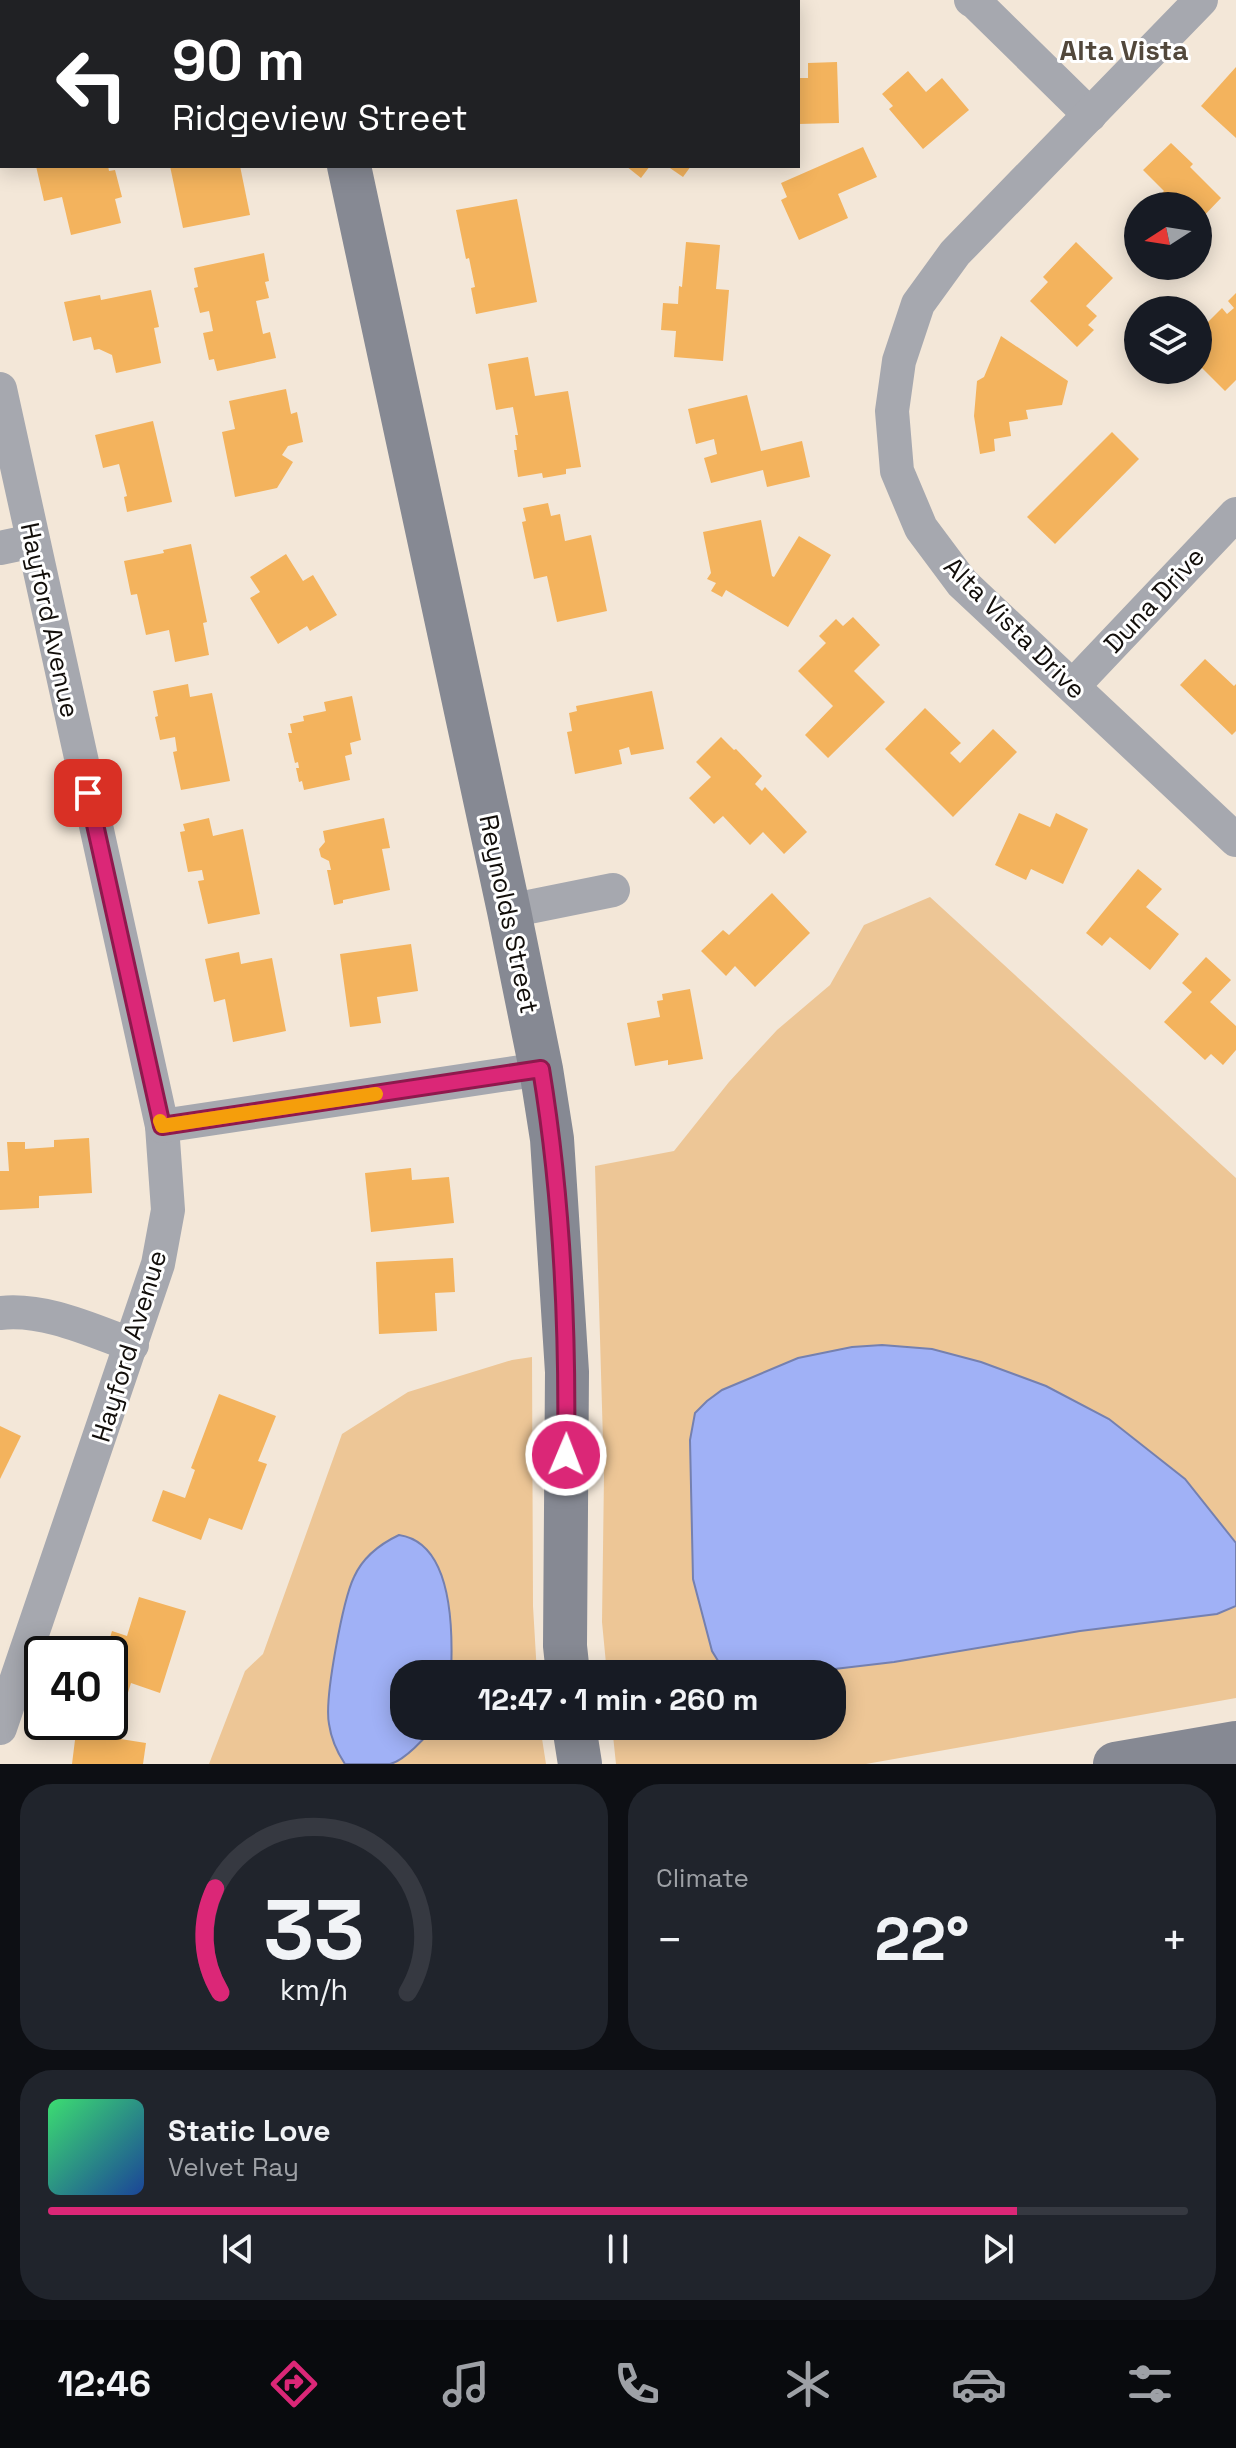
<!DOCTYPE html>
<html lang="en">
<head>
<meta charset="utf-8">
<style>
	:root { --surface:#171b24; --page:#20242c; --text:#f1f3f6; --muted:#9ea1a6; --line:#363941; --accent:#db2777 }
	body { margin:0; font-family:"Space Grotesk",sans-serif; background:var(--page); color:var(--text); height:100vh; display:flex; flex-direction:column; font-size:30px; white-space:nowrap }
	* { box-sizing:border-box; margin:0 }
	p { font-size:26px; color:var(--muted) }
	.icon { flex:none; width:44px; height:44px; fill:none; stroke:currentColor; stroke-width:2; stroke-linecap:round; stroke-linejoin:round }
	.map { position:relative; height:1764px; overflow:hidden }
	.panel { display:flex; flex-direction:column; gap:20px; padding:20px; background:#0d0f14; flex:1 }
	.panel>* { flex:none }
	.guide { position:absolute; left:0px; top:0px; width:800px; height:168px; box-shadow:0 4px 20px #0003; background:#202124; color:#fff; overflow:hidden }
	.needle { width:52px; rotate:258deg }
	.buttons { position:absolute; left:1124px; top:192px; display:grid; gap:16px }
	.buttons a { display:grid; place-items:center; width:88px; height:88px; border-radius:50%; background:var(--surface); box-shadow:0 4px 20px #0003; font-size:40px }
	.speed { position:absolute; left:24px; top:1636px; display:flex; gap:16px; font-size:40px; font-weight:700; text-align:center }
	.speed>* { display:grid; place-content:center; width:104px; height:104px; border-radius:50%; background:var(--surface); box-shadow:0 4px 20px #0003; line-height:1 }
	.speed .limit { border:4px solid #111; border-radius:12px; background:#fff; color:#111 }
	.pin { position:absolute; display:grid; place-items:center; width:68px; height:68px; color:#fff; margin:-34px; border-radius:16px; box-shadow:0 4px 12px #0006 }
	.me { position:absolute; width:88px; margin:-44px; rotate:1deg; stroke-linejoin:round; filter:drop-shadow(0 0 6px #0008) }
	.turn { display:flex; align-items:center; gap:28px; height:168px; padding:0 40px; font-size:36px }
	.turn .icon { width:104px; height:104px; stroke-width:2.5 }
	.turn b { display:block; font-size:56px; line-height:68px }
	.big { font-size:60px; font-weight:700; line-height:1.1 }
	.panel .widget { flex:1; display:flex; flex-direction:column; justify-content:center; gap:12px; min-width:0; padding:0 28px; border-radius:32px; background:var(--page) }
	.panel .dial { align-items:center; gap:0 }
	.dial svg { height:208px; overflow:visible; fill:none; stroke:var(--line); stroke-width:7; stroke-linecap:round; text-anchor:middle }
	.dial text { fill:var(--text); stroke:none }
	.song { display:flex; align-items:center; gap:24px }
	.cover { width:96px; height:96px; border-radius:12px; background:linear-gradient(135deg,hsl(140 70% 55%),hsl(220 70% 35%)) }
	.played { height:8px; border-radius:4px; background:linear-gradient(90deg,var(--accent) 85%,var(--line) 85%) }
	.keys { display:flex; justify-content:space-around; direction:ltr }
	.heat { display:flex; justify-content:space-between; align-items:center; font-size:44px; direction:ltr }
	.panel .tiles { flex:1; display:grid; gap:20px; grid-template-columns:1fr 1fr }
	.widget:last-child { grid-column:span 2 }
	.trip { position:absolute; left:390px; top:1660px; width:456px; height:80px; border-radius:32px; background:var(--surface); box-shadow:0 4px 20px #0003; font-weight:700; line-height:80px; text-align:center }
	.tab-bar { display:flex; height:128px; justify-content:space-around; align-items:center; background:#090b0e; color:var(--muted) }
	.tab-bar .icon { width:56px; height:56px }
	.tab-bar .on { color:var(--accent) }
	.tab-bar b { font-size:36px; color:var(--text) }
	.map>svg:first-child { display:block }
	.green { fill:#edc696 }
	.water { fill:#a0b1f6; stroke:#7580af; stroke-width:2 }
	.building { fill:#f3b35d }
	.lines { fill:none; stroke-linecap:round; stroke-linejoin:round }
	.street { stroke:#a6a8af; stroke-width:34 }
	.secondary { stroke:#868993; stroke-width:44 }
	.route-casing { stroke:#8e194d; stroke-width:20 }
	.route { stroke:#db2777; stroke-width:14 }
	.slow { stroke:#f59e0b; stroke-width:14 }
	.labels { text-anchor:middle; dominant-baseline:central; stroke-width:6; stroke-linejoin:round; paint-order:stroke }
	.street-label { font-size:26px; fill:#120e0a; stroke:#fff }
	.neighbourhood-label { font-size:28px; font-weight:bold; fill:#52483c; stroke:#fff }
</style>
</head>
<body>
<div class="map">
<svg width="1236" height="1764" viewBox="0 0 1236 1764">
	<rect width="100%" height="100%" fill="#f3e7d8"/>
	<g class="green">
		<polygon points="930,897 1236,1178 1236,1698 866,1764 616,1764 612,1726 832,1726 832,1674 607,1674 602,1622 604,1476 595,1166 674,1151 729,1082 777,1030 830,985 864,925"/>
		<polygon points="532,1357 533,1606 537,1674 404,1674 404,1726 540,1726 546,1764 209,1764 245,1671 263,1654 342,1434 408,1392 512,1360"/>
	</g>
	<g class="water">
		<polygon points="882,1345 932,1349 981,1362 1046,1386 1109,1419 1185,1479 1236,1543 1236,1606 1217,1614 1080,1631 894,1662 792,1674 734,1674 720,1664 712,1651 693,1579 690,1440 695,1413 707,1401 722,1390 798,1358 852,1347"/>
		<path d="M399,1535C453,1543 453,1631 451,1674H404V1726H435C426,1737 404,1761 390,1764C377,1764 359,1764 345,1764C337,1752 331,1738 329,1724C324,1699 343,1600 354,1577C363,1557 380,1544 399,1535Z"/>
	</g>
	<g class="building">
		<polygon points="837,62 839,123 798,124 798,78 808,78 808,63"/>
		<polygon points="1236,67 1236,138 1201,106"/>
		<polygon points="908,71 926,92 942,78 969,110 923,149 889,109 893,106 882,94"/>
		<polygon points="1171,143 1193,164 1190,167 1221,198 1198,222 1198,206 1149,206 1164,191 1143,170"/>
		<polygon points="863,147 877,177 838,194 848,218 799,240 781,200 787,197 781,183"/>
		<polygon points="36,166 108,166 109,171 115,170 122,197 115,199 121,223 71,235 62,197 44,201"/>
		<polygon points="170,166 240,166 250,215 183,228"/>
		<polygon points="626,166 650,166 641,178"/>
		<polygon points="667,166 691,166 683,177"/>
		<polygon points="517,199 537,302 476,314 471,288 475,287 469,258 466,259 456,210"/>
		<polygon points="1138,218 1138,242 1126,230"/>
		<polygon points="686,242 720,245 716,289 729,290 723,361 674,357 676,331 661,330 663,303 678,304 679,286 682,287"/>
		<polygon points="1076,242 1113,278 1086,306 1097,316 1088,325 1094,330 1077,347 1030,301 1048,282 1043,277"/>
		<polygon points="264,253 269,281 265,282 269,298 256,301 263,334 270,332 276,358 217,371 214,359 209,360 203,333 213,331 209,311 200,313 194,288 198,287 194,268"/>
		<polygon points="151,290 159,327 154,328 161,363 116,373 112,355 99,349 94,350 91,337 73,341 64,302 100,295 101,300"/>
		<polygon points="1236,293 1236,380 1225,391 1198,364 1198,332 1222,308 1227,314 1234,308 1228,301"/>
		<polygon points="1001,336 1068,381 1062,405 1026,410 1028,419 1009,422 1011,436 994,439 995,451 980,454 974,416 977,381 984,377"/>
		<polygon points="528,357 535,396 568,391 581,467 566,469 566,474 543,478 542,473 518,477 514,450 517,450 515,435 518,435 513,407 496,410 488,364"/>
		<polygon points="286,389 291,414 297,412 303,442 288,446 282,455 293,462 277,488 235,497 222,432 235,429 229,401"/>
		<polygon points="747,395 761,451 802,441 810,477 767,487 763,470 711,483 704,458 717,454 714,439 696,444 688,409"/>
		<polygon points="153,421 172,502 127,512 124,497 127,496 119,464 103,468 95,435"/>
		<polygon points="1112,432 1139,459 1055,544 1027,517"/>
		<polygon points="548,503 551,516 560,514 565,541 591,535 607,611 557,622 547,576 534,579 522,522 526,521 523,508"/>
		<polygon points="761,520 772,576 774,577 799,536 831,555 788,627 726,590 722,597 711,591 716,583 707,579 711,573 703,532"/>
		<polygon points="191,544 207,622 203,623 209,655 175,662 169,630 146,635 137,594 131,595 124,561 164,553 163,550"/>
		<polygon points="286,554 303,581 313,575 337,615 310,631 307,626 278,644 250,598 260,592 250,577"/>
		<polygon points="853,617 880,645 854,671 885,702 828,758 805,735 833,706 798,671 826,643 819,636 836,619 843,626"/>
		<polygon points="1205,659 1234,686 1236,684 1236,731 1232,735 1180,685"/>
		<polygon points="188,684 190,697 212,693 230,781 181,790 173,752 177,751 175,737 160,740 155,717 158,716 153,691"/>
		<polygon points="652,691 664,749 631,755 629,747 619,750 622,764 575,774 567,732 572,731 569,713 577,711 576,706"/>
		<polygon points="352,696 361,740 350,743 352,754 345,756 350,780 304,790 302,781 299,782 296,768 299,768 298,762 295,763 288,733 292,733 290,724 304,721 303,716 326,711 324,702"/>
		<polygon points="925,708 961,743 950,753 960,763 993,729 1017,752 953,817 885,749"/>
		<polygon points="721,737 734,750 736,749 762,776 755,784 762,791 765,787 807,832 784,854 763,832 750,845 723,816 714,824 689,798 711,777 696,762"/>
		<polygon points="1019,813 1050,827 1056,813 1088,829 1063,884 1031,869 1026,880 995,865"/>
		<polygon points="209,818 213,836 243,829 260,914 208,924 198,881 204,880 202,870 188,872 180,832 185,831 183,824"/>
		<polygon points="384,818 390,848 382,849 390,890 343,900 343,903 334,905 327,870 331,870 329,861 321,857 319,849 325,842 323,831"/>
		<polygon points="1138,869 1162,889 1146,907 1179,934 1150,970 1110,937 1102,946 1086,933"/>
		<polygon points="772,893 810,933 755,987 735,966 726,976 701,951 723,930 729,935"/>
		<polygon points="411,944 418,991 377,997 381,1023 350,1027 340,954"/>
		<polygon points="239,952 241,964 272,958 286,1031 233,1042 225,999 214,1002 205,959"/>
		<polygon points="1206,957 1231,980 1210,1002 1236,1026 1236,1050 1223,1065 1211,1054 1205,1060 1164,1022 1192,992 1182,983"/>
		<polygon points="690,989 703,1059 668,1065 668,1060 635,1066 627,1023 660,1017 657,1001 663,1000 662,994"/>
		<polygon points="89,1138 92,1193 39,1196 39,1208 0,1210 0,1171 9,1171 7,1142 25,1142 25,1149 54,1147 54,1140"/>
		<polygon points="411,1168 412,1180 449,1177 454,1223 371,1232 365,1173"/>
		<polygon points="453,1258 455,1292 435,1293 437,1331 379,1334 376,1262"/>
		<polygon points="219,1394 276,1416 258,1461 267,1464 242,1530 209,1518 201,1540 152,1521 163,1490 185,1498 195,1470 191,1468"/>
		<polygon points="0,1426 21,1436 0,1479"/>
		<polygon points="139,1597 186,1611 160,1693 131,1683 126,1699 110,1694 110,1654 105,1654 112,1631 127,1636"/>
		<polygon points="76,1732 146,1743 143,1764 72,1764"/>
	</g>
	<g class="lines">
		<g class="street">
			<polyline points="971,0 976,3 1090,115"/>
			<polyline points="1201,0 955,253 918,304 899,361 892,411 897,471 921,528 962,583 1236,840"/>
			<polyline points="0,389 162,1126 168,1210 158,1264 0,1728"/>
			<polyline points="0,548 33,541"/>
			<polyline points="1073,686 1236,514"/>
			<polyline points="509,911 613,890"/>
			<polyline points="162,1126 541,1069"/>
			<path d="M0,1313C45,1308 91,1330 132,1345"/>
		</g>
		<g class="secondary">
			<polyline points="314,0 314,2"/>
			<polyline points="349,166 509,911 541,1069 552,1139 567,1372 565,1646 568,1674"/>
			<polyline points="574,1726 580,1764"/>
			<polyline points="1115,1764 1236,1743"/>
		</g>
	</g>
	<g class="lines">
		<g class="route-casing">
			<path id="route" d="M88,793L162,1126L541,1069C562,1196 568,1327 566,1455"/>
		</g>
		<use href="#route" class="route"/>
		<polyline class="slow" points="160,1121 162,1126 376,1094"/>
	</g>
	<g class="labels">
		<g class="street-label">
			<text transform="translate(1154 600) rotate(-47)">Duna Drive</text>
			<text transform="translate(50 620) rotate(78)">Hayford Avenue</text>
			<text transform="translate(1015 628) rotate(45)">Alta Vista Drive</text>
			<text transform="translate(509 914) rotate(78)">Reynolds Street</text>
			<text transform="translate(129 1346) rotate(-73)">Hayford Avenue</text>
		</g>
		<g class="neighbourhood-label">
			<text x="1124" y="50">Alta Vista</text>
		</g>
	</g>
</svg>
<div class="buttons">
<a><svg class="needle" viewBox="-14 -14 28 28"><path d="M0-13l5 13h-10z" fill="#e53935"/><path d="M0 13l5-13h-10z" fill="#9ea1a6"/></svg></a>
<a><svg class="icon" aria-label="layers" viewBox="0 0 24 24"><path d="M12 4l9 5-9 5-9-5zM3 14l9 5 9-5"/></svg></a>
</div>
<div class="speed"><div class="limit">40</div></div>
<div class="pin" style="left:88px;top:793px;background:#d93025"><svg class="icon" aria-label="arrive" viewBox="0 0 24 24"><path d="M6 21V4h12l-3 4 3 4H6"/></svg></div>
<svg class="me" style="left:566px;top:1455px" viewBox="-20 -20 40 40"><circle r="17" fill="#db2777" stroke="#fff" stroke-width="3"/><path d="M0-11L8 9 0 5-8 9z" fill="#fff"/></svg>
<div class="trip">12:47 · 1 min · 260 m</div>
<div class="guide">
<div class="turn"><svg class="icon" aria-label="left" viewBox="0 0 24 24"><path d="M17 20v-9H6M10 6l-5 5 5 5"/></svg><div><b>90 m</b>Ridgeview Street</div></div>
</div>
</div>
<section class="panel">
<div class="tiles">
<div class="widget dial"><svg viewBox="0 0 100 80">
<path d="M14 69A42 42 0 1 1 86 69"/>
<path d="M14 69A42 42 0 0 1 12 29" stroke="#db2777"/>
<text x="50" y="56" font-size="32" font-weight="700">33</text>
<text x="50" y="72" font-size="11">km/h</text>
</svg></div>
<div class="widget"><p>Climate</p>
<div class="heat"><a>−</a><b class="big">22°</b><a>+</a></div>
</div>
<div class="widget">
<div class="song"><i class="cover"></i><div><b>Static Love</b><p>Velvet Ray</p></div></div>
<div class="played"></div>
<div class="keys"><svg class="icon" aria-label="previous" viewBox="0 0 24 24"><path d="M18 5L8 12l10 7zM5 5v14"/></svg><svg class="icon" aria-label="pause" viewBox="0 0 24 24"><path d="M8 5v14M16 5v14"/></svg><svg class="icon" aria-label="next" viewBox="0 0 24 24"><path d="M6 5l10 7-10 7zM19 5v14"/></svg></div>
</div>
</div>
</section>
<nav class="tab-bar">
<b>12:46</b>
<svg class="icon on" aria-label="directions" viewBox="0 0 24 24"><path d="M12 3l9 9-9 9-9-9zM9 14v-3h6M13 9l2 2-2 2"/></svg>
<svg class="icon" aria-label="music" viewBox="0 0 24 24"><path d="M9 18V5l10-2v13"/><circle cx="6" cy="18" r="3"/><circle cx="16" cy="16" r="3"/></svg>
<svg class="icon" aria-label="phone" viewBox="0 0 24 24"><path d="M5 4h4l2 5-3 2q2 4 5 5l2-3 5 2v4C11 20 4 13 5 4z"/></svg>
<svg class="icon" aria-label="climate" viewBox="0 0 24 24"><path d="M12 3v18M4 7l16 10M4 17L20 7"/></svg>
<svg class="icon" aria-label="car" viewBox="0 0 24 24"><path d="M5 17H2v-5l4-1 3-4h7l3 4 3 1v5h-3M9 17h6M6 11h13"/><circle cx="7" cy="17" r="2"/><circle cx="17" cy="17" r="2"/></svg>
<svg class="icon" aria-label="filters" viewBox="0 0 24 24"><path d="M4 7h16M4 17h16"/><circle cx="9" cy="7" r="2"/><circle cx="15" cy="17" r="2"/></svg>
</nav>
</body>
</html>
